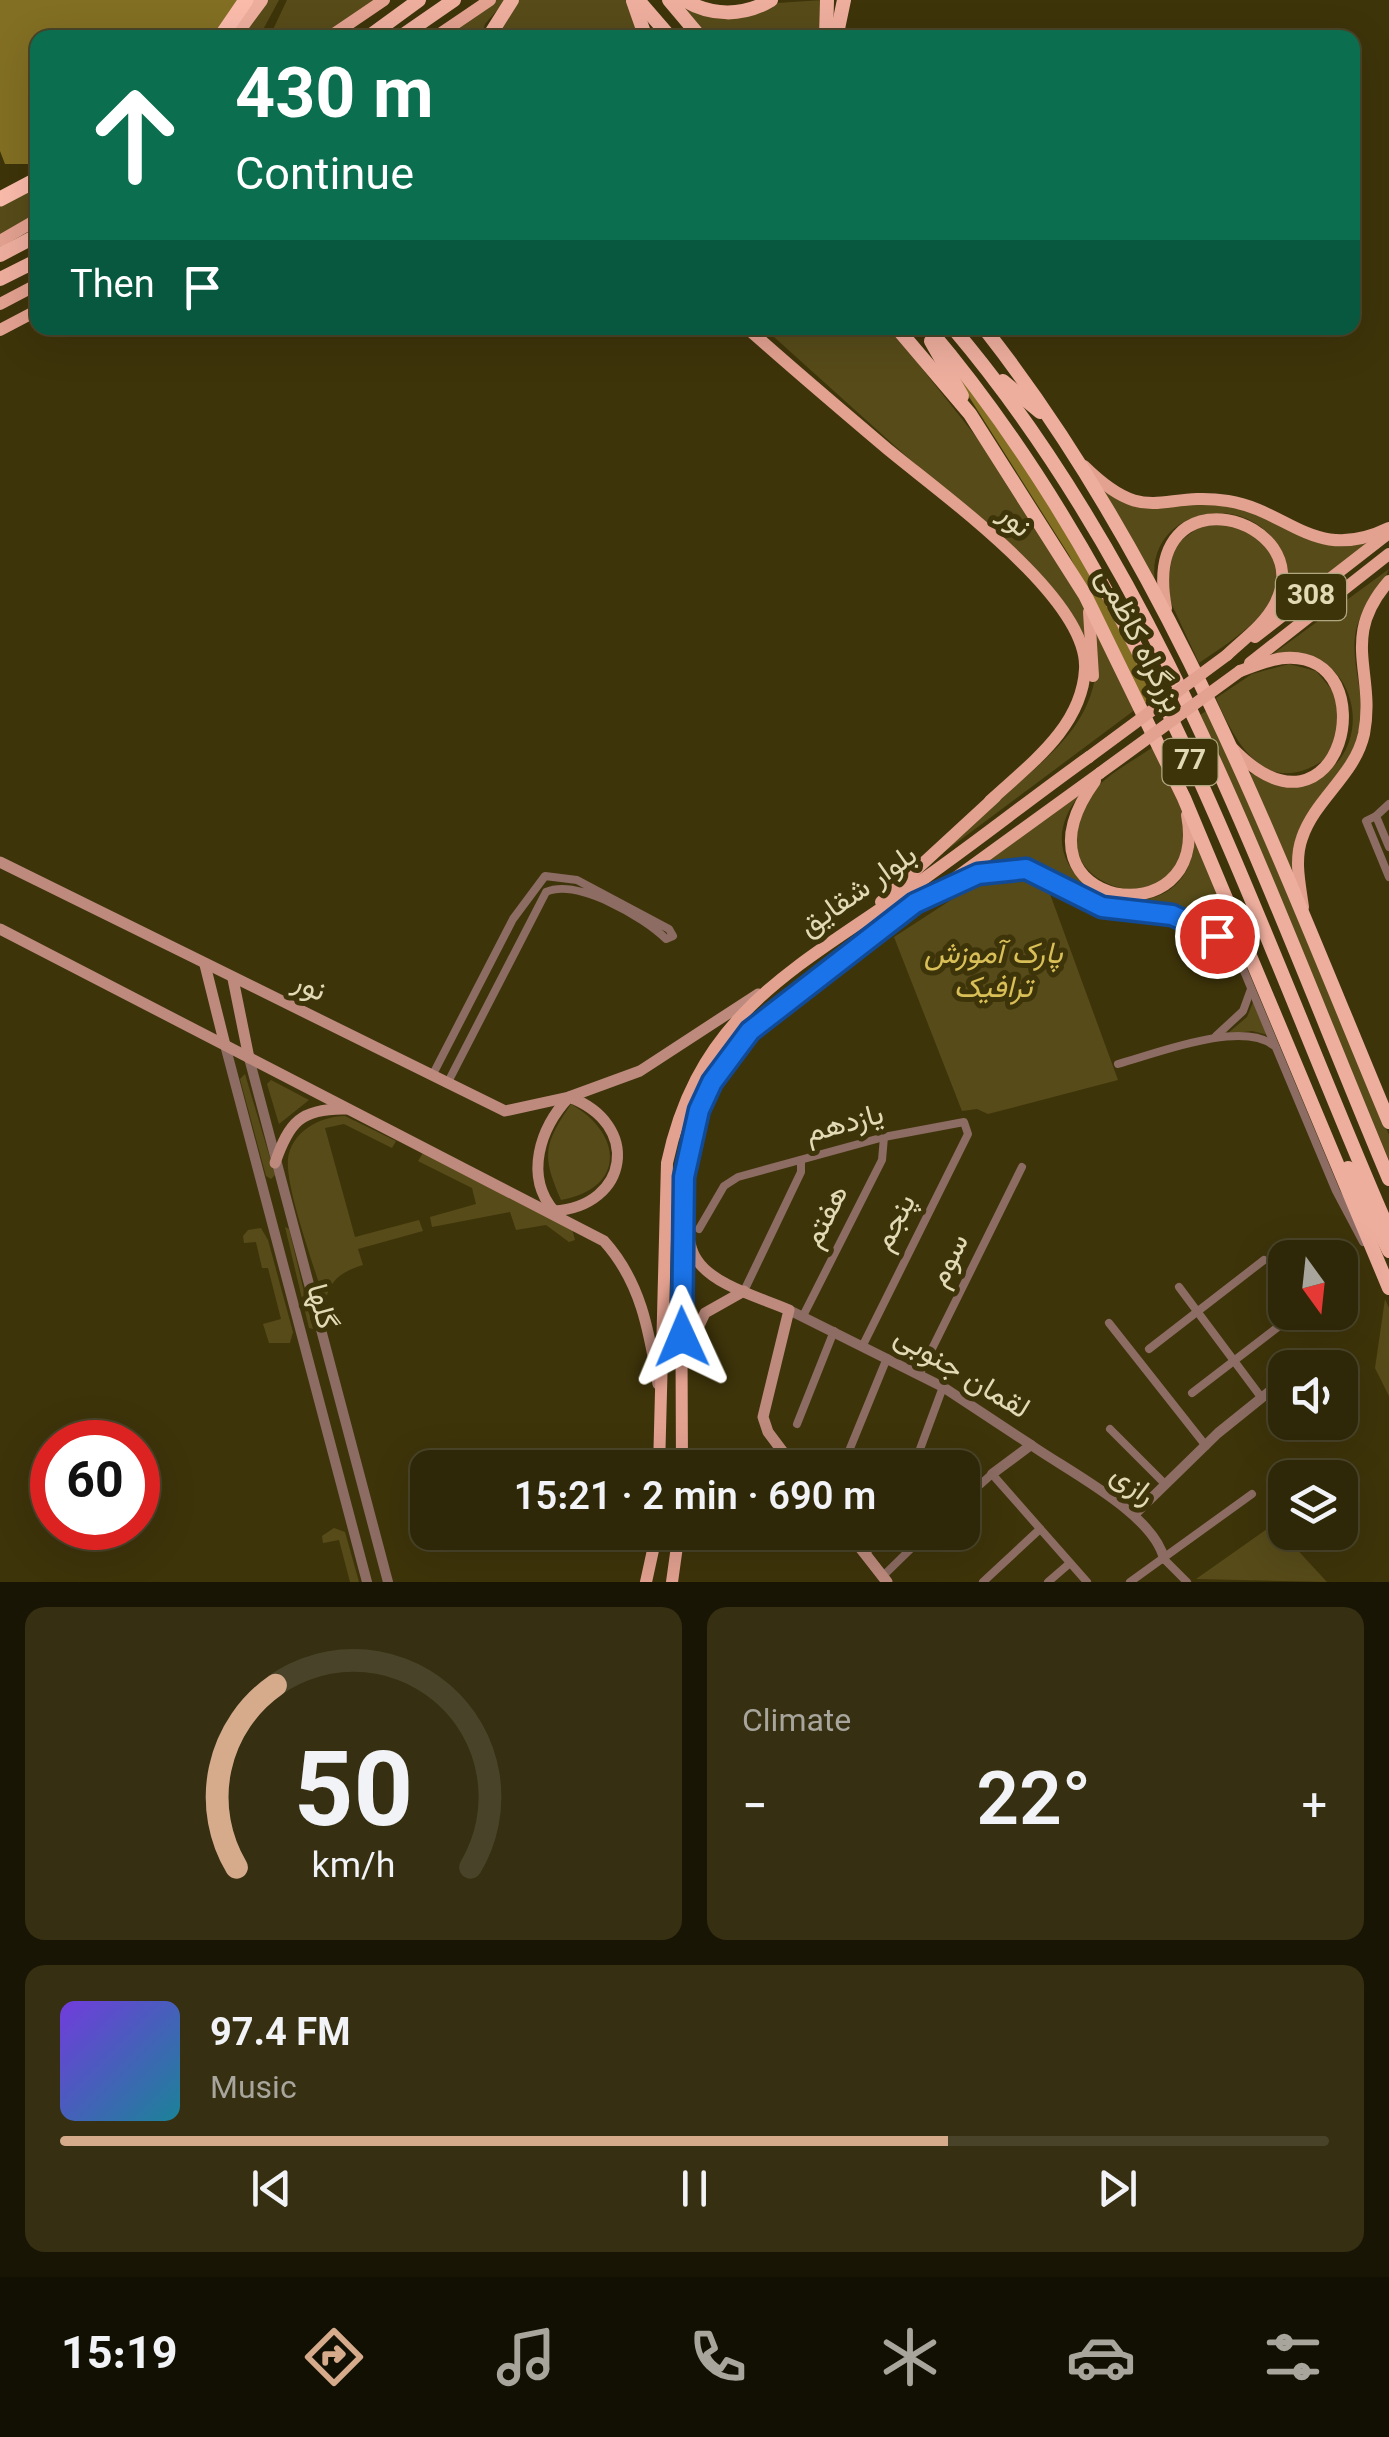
<!DOCTYPE html>
<html lang="en">
<head>
<meta charset="utf-8">
<style>
	:root { --surface:#2e2708; --page:#362f12; --text:#f1f3f6; --muted:#a7a59c; --line:#494429; --accent:#d6ab8b }
	body { margin:0; font-family:Georgia,Vazirmatn,serif; background:var(--page); color:var(--text); height:100vh; display:flex; flex-direction:column; font-size:38px; white-space:nowrap }
	* { box-sizing:border-box; margin:0 }
	p { font-size:32px; color:var(--muted) }
	.icon { flex:none; width:55px; height:55px; fill:none; stroke:currentColor; stroke-width:2; stroke-linecap:round; stroke-linejoin:round }
	.map { position:relative; height:1582px; overflow:hidden }
	.side { display:flex; flex-direction:column; gap:25px; padding:25px; background:#191504; flex:1 }
	.side>* { flex:none }
	.top-card { position:absolute; left:30px; top:30px; width:1330px; height:305px; border-radius:20px; box-shadow:0 10px 40px #0002,0 0 0 2px var(--line); background:#0b6e4f; color:#fff; overflow:hidden }
	.needle { width:65px; rotate:165deg }
	.fabs { position:absolute; left:1268px; top:1240px; display:grid; gap:20px }
	.fabs a { display:grid; place-items:center; width:90px; height:90px; border-radius:20px; background:var(--surface); box-shadow:0 10px 40px #0002,0 0 0 2px var(--line); font-size:50px }
	.speed { position:absolute; left:30px; top:1420px; display:flex; gap:20px; font-size:50px; font-weight:700; text-align:center }
	.speed>* { display:grid; place-content:center; width:130px; height:130px; border-radius:50%; background:var(--surface); box-shadow:0 10px 40px #0002,0 0 0 2px var(--line); line-height:1 }
	.speed .limit { border:15px solid #d22; background:#fff; color:#111 }
	.pin { position:absolute; display:grid; place-items:center; width:85px; height:85px; color:#fff; margin:-42px; border:5px solid #fff; border-radius:50%; box-shadow:0 2px 10px #0007 }
	.me { position:absolute; width:110px; margin:-55px; rotate:359deg; stroke-linejoin:round; filter:drop-shadow(0 0 8px #0008) }
	.turn { display:flex; align-items:center; gap:35px; height:210px; padding:0 40px; font-size:45px }
	.turn .icon { width:130px; height:130px; stroke-width:2.5 }
	.turn b { display:block; font-size:70px; line-height:85px }
	.then { display:flex; align-items:center; height:95px; padding:0 40px; background:#0003; gap:20px; font-size:38px }
	.big { font-size:75px; font-weight:600; line-height:1.1 }
	.side .widget { flex:1; display:flex; flex-direction:column; justify-content:center; gap:15px; min-width:0; padding:0 35px; border-radius:20px; background:var(--page) }
	.side .dial { align-items:center; gap:0 }
	.dial svg { height:260px; overflow:visible; fill:none; stroke:var(--line); stroke-width:7; stroke-linecap:round; text-anchor:middle }
	.dial text { fill:var(--text); stroke:none }
	.song { display:flex; align-items:center; gap:30px }
	.cover { width:120px; height:120px; border-radius:15px; background:linear-gradient(135deg,hsl(260 70% 55%),hsl(190 70% 35%)) }
	.played { height:10px; border-radius:5px; background:linear-gradient(90deg,var(--accent) 70%,var(--line) 70%) }
	.keys { display:flex; justify-content:space-around; direction:ltr }
	.heat { display:flex; justify-content:space-between; align-items:center; font-size:55px; direction:ltr }
	.side .tiles { flex:1; display:grid; gap:25px; grid-template-columns:1fr 1fr }
	.widget:last-child { grid-column:span 2 }
	.trip { position:absolute; left:410px; top:1450px; width:570px; height:100px; border-radius:20px; background:var(--surface); box-shadow:0 10px 40px #0002,0 0 0 2px var(--line); font-weight:600; line-height:100px; text-align:center }
	.tabs { display:flex; height:160px; justify-content:space-around; align-items:center; background:#121003; color:var(--muted) }
	.tabs .icon { width:70px; height:70px }
	.tabs .current { color:var(--accent) }
	.tabs b { font-size:45px; color:var(--text) }
	.map>svg:first-child { display:block }
	.green { fill:#574b19 }
	.forest { fill:#826f23 }
	.lines { fill:none; stroke-linecap:round; stroke-linejoin:round }
	.minor { stroke:#8c6c63; stroke-width:8 }
	.tertiary { stroke:#8c6c63; stroke-width:10 }
	.secondary { stroke:#bd8a7d; stroke-width:11 }
	.primary { stroke:#e3a190; stroke-width:12 }
	.trunk { stroke:#eeae9e; stroke-width:14 }
	.motorway { stroke:#fabbab; stroke-width:15 }
	.primary-bridge { stroke:#e3a190; stroke-width:12 }
	.route-casing { stroke:#114b97; stroke-width:25 }
	.route { stroke:#1a73e8; stroke-width:18 }
	.labels { text-anchor:middle; dominant-baseline:central; stroke-width:10; stroke-linejoin:round; paint-order:stroke }
	.shield { fill:#3e340a; stroke:#b1a882; stroke-width:2.5 }
	.shield-label { font-size:28px; font-weight:bold; fill:#e2d9b5 }
	.street-label { font-size:30px; fill:#e2d9b5; stroke:#3e340a }
	.park-label { font-size:30px; font-style:italic; fill:#d9bf57; stroke:#3e340a }
</style>
</head>
<body>
<div class="map">
<svg width="1389" height="1582" viewBox="0 0 1389 1582">
	<rect width="100%" height="100%" fill="#3e340a"/>
	<g class="green">
		<polygon points="252,0 279,0 259,37 226,38"/>
		<polygon points="287,0 380,0 325,37 269,38"/>
		<polygon points="494,0 506,0 485,24 481,37 445,38"/>
		<polygon points="517,0 628,0 643,38 493,38"/>
		<polygon points="676,0 689,9 823,0 823,37 707,37"/>
		<polygon points="37,186 37,215 0,238 0,207"/>
		<polygon points="764,328 890,328 1004,472 1062,563 1088,615 1083,697 1078,625 936,483"/>
		<path d="M1101,488C1147,522 1181,498 1230,507C1291,517 1293,555 1371,541L1268,622L1280,550C1248,487 1144,509 1155,583Z"/>
		<path d="M1234,523C1244,530 1259,538 1267,547C1307,597 1232,640 1199,663L1166,592L1174,546L1199,527Z"/>
		<path d="M1389,569C1380,592 1359,607 1355,636C1351,668 1369,706 1358,736C1340,789 1286,816 1294,879L1249,773L1293,787C1389,768 1361,631 1269,657Z"/>
		<path d="M1092,615L1136,709L920,870C947,845 974,821 1002,797C1067,742 1112,707 1092,615Z"/>
		<path d="M1289,664L1316,671L1343,703L1336,751C1274,802 1241,757 1216,698L1252,674Z"/>
		<polygon points="1209,709 1389,1135 1389,1160 1200,715"/>
		<path d="M1153,747C1164,771 1188,805 1186,833C1180,937 1023,881 1092,793C1107,774 1133,761 1153,747Z"/>
		<path d="M1081,793C1003,886 1187,956 1195,838L1237,939C1201,899 1154,917 1107,904C1052,889 1035,847 970,874Z"/>
		<polygon points="1006,878 1037,882 1050,894 1118,1080 988,1114 977,1109 962,1111 894,937 971,887"/>
		<polygon points="1254,1000 1268,1035 1252,1031 1227,1034 1247,1017"/>
		<polygon points="245,1074 275,1175 271,1179 266,1176 240,1079"/>
		<polygon points="271,1080 309,1100 279,1124 267,1084"/>
		<path d="M571,1104C623,1134 626,1188 561,1200C541,1155 544,1144 571,1104Z"/>
		<path d="M345,1116L396,1141L392,1148L344,1124L325,1128L355,1237L419,1220L423,1231L358,1249L363,1265C341,1272 329,1280 325,1303C316,1271 285,1188 288,1159C291,1132 320,1116 345,1116Z"/>
		<polygon points="423,1153 572,1229 575,1240 569,1242 546,1225 516,1230 510,1212 432,1227 430,1217 476,1204 472,1188 418,1161"/>
		<polygon points="285,1227 289,1229 313,1329 309,1328"/>
		<polygon points="261,1228 268,1240 293,1332 290,1343 269,1343 263,1324 281,1319 268,1268 262,1268 256,1242 244,1243 243,1236 248,1230"/>
		<polygon points="1385,1299 1389,1308 1389,1396 1375,1368"/>
		<polygon points="1280,1520 1292,1544 1327,1582 1196,1579"/>
		<polygon points="334,1528 345,1532 359,1582 350,1582 339,1540 323,1543 322,1536"/>
	</g>
	<g class="forest">
		<polygon points="0,0 241,0 213,37 38,38 37,164 5,164 0,151"/>
		<polygon points="940,351 1027,467 1095,579 1153,697 1145,703 1069,555"/>
	</g>
	<g class="lines">
		<g class="minor">
			<polyline points="1376,816 1389,804"/>
			<polyline points="1389,847 1376,816 1366,821 1389,877"/>
			<polyline points="1195,925 1217,936 1241,964 1336,1191 1363,1242"/>
			<polyline points="1216,1036 1243,1011 1251,989"/>
			<path d="M1118,1064C1155,1054 1240,1020 1273,1045"/>
			<path d="M432,1076L513,919L545,876L577,880L669,929L673,936L666,939C644,917 577,878 546,892L447,1084"/>
			<polyline points="699,1229 724,1186 738,1177 884,1137 964,1122 968,1134 863,1345"/>
			<polyline points="1179,1287 1261,1397"/>
			<polyline points="744,1291 801,1172 801,1160"/>
			<polyline points="803,1316 882,1160 884,1137"/>
			<polyline points="1109,1323 1206,1446"/>
			<polyline points="1149,1349 1264,1260"/>
			<polyline points="919,1375 1022,1167"/>
			<polyline points="1192,1393 1291,1317"/>
			<polyline points="797,1424 834,1331"/>
			<polyline points="1110,1429 1165,1484"/>
			<polyline points="842,1468 887,1358"/>
			<polyline points="913,1468 943,1387"/>
			<polyline points="962,1501 992,1474 1087,1582"/>
			<polyline points="865,1554 885,1532"/>
			<polyline points="1164,1559 1187,1582"/>
			<polyline points="883,1576 928,1532"/>
			<polyline points="983,1582 1040,1529"/>
			<polyline points="1048,1582 1070,1563"/>
			<polyline points="1130,1582 1252,1494"/>
		</g>
		<g class="tertiary">
			<polyline points="225,1045 367,1582"/>
			<polyline points="249,1058 388,1582"/>
			<polyline points="789,1310 943,1387 1031,1445 992,1474"/>
			<polyline points="1300,1368 1308,1354"/>
			<path d="M1031,1445C1068,1471 1154,1514 1164,1559"/>
			<polyline points="1134,1515 1218,1433 1285,1379"/>
		</g>
		<g class="secondary">
			<polyline points="0,862 505,1111 569,1097 640,1071 758,994"/>
			<path d="M0,929L604,1241C641,1282 649,1331 658,1384"/>
			<polyline points="205,965 225,1045"/>
			<polyline points="233,979 249,1058"/>
			<path d="M569,1097C642,1124 629,1206 554,1211C524,1176 540,1128 569,1097Z"/>
			<path d="M275,1163C289,1122 301,1108 346,1109"/>
			<path d="M685,1213C688,1227 688,1247 697,1260C714,1286 762,1298 789,1310L763,1417L768,1432L795,1468"/>
			<polyline points="683,1360 705,1313 744,1291"/>
			<polyline points="848,1532 887,1582"/>
		</g>
		<g class="primary">
			<polyline points="328,38 384,0"/>
			<polyline points="434,38 490,0"/>
			<polyline points="0,241 38,219"/>
			<polyline points="0,304 38,284"/>
			<path d="M747,328C792,368 839,408 885,447C937,491 1089,597 1085,669C1082,727 1030,764 990,801"/>
			<polyline points="0,330 38,310"/>
			<path d="M1084,466C1148,529 1160,490 1228,501C1290,511 1315,564 1389,528"/>
			<path d="M1166,608C1139,466 1320,517 1275,604C1264,625 1244,639 1227,655"/>
			<polyline points="1089,612 1093,676"/>
			<polyline points="1255,637 1389,533"/>
			<polyline points="1250,663 1389,554"/>
			<path d="M1231,747C1342,863 1389,651 1285,658C1270,659 1254,666 1240,671"/>
			<path d="M1095,781C1002,909 1211,941 1187,815"/>
			<polyline points="944,889 978,874 1026,869 1102,907 1210,923 1249,959"/>
			<polyline points="881,902 995,797"/>
			<path d="M1303,907C1300,885 1294,860 1302,838C1315,799 1355,775 1364,734C1376,672 1339,638 1389,581"/>
			<path d="M659,1468L667,1163C697,1023 781,976 892,901C959,856 1023,804 1089,757"/>
			<polyline points="682,1468 681,1221 689,1145 712,1082 750,1031 809,984 1100,773"/>
			<polyline points="646,1582 657,1532"/>
			<polyline points="672,1582 679,1532"/>
		</g>
		<g class="trunk">
			<polyline points="638,0 671,38"/>
			<polyline points="669,0 701,38"/>
			<path d="M684,0C711,16 743,17 771,0"/>
			<polyline points="633,1 646,38"/>
			<polyline points="233,38 261,0"/>
			<polyline points="367,38 419,0"/>
			<polyline points="399,38 454,0"/>
			<polyline points="488,38 512,0"/>
			<polyline points="826,38 827,0"/>
			<polyline points="836,38 844,0"/>
			<polyline points="0,255 38,235"/>
			<polyline points="0,279 38,260"/>
			<polyline points="897,328 970,414 1085,595 1184,798 1389,1288"/>
			<path d="M928,328C1150,589 1254,921 1389,1231"/>
			<path d="M953,328C1160,572 1266,887 1389,1179"/>
			<path d="M984,328C1170,564 1274,847 1389,1122"/>
			<polyline points="931,341 962,396"/>
			<polyline points="1003,381 1040,412"/>
			<polyline points="1348,1168 1389,1251"/>
		</g>
		<g class="motorway">
			<polyline points="220,38 246,0"/>
			<polyline points="0,199 38,179"/>
		</g>
		<g class="primary-bridge">
			<polyline points="1089,757 1227,655"/>
			<polyline points="1100,773 1240,671"/>
		</g>
	</g>
	<g class="lines">
		<g class="route-casing">
			<polyline id="route" points="682,1337 684,1177 699,1110 712,1082 750,1031 915,903 978,874 1026,869 1102,907 1172,915 1217,936"/>
		</g>
		<use href="#route" class="route"/>
	</g>
	<g class="labels">
		<g class="shield">
			<rect x="1276" y="574" width="70" height="46" rx="8"/>
			<rect x="1162.5" y="739" width="55" height="46" rx="8"/>
		</g>
		<g class="shield-label">
			<text x="1311" y="597">308</text>
			<text x="1190" y="762">77</text>
		</g>
		<g class="street-label">
			<text transform="translate(1014 522) rotate(44)">نور</text>
			<text transform="translate(1138 641) rotate(63)">بزرگراه کاظمی</text>
			<text transform="translate(859 892) rotate(-35)">بلوار شقایق</text>
			<text transform="translate(309 988) rotate(26)">نور</text>
			<text transform="translate(845 1125) rotate(-15)">یازدهم</text>
			<text transform="translate(827 1217) rotate(-63)">هفتم</text>
			<text transform="translate(896 1223) rotate(-63)">پنجم</text>
			<text transform="translate(950 1261) rotate(-64)">سوم</text>
			<text transform="translate(320 1307) rotate(75)">گلها</text>
			<text transform="translate(961 1374) rotate(31)">لقمان جنوبی</text>
			<text transform="translate(1132 1486) rotate(37)">رازی</text>
		</g>
		<g class="park-label">
			<text x="993" y="955">پارک آموزش<tspan x="993" dy="34">ترافیک</tspan></text>
		</g>
	</g>
</svg>
<div class="fabs">
<a><svg class="needle" viewBox="-14 -14 28 28"><path d="M0-13l5 13h-10z" fill="#e53935"/><path d="M0 13l5-13h-10z" fill="#a7a59c"/></svg></a>
<a><svg class="icon" aria-label="sound" viewBox="0 0 24 24"><path d="M4 9h4l5-4v14l-5-4H4zM17 9q2 3 0 6"/></svg></a>
<a><svg class="icon" aria-label="layers" viewBox="0 0 24 24"><path d="M12 4l9 5-9 5-9-5zM3 14l9 5 9-5"/></svg></a>
</div>
<div class="speed"><div class="limit">60</div></div>
<div class="pin" style="left:1217px;top:936px;background:#d93025"><svg class="icon" aria-label="arrive" viewBox="0 0 24 24"><path d="M6 21V4h12l-3 4 3 4H6"/></svg></div>
<svg class="me" style="left:682px;top:1337px" viewBox="-20 -20 40 40"><path d="M0-17L14 15 0 8-14 15z" fill="#1a73e8" stroke="#fff" stroke-width="4"/></svg>
<div class="trip">15:21 · 2 min · 690 m</div>
<div class="top-card">
<div class="turn"><svg class="icon" aria-label="ahead" viewBox="0 0 24 24"><path d="M12 20V5M6 11l6-6 6 6"/></svg><div><b>430 m</b>Continue</div></div>
<div class="then">Then<svg class="icon" aria-label="arrive" viewBox="0 0 24 24"><path d="M6 21V4h12l-3 4 3 4H6"/></svg></div>
</div>
</div>
<section class="side">
<div class="tiles">
<div class="widget dial"><svg viewBox="0 0 100 80">
<path d="M14 69A42 42 0 1 1 86 69"/>
<path d="M14 69A42 42 0 0 1 26 13" stroke="#d6ab8b"/>
<text x="50" y="56" font-size="32" font-weight="700">50</text>
<text x="50" y="72" font-size="11">km/h</text>
</svg></div>
<div class="widget"><p>Climate</p>
<div class="heat"><a>−</a><b class="big">22°</b><a>+</a></div>
</div>
<div class="widget">
<div class="song"><i class="cover"></i><div><b>97.4 FM</b><p>Music</p></div></div>
<div class="played"></div>
<div class="keys"><svg class="icon" aria-label="previous" viewBox="0 0 24 24"><path d="M18 5L8 12l10 7zM5 5v14"/></svg><svg class="icon" aria-label="pause" viewBox="0 0 24 24"><path d="M8 5v14M16 5v14"/></svg><svg class="icon" aria-label="next" viewBox="0 0 24 24"><path d="M6 5l10 7-10 7zM19 5v14"/></svg></div>
</div>
</div>
</section>
<nav class="tabs">
<b>15:19</b>
<svg class="icon current" aria-label="directions" viewBox="0 0 24 24"><path d="M12 3l9 9-9 9-9-9zM9 14v-3h6M13 9l2 2-2 2"/></svg>
<svg class="icon" aria-label="music" viewBox="0 0 24 24"><path d="M9 18V5l10-2v13"/><circle cx="6" cy="18" r="3"/><circle cx="16" cy="16" r="3"/></svg>
<svg class="icon" aria-label="phone" viewBox="0 0 24 24"><path d="M5 4h4l2 5-3 2q2 4 5 5l2-3 5 2v4C11 20 4 13 5 4z"/></svg>
<svg class="icon" aria-label="climate" viewBox="0 0 24 24"><path d="M12 3v18M4 7l16 10M4 17L20 7"/></svg>
<svg class="icon" aria-label="car" viewBox="0 0 24 24"><path d="M5 17H2v-5l4-1 3-4h7l3 4 3 1v5h-3M9 17h6M6 11h13"/><circle cx="7" cy="17" r="2"/><circle cx="17" cy="17" r="2"/></svg>
<svg class="icon" aria-label="filters" viewBox="0 0 24 24"><path d="M4 7h16M4 17h16"/><circle cx="9" cy="7" r="2"/><circle cx="15" cy="17" r="2"/></svg>
</nav>
</body>
</html>
